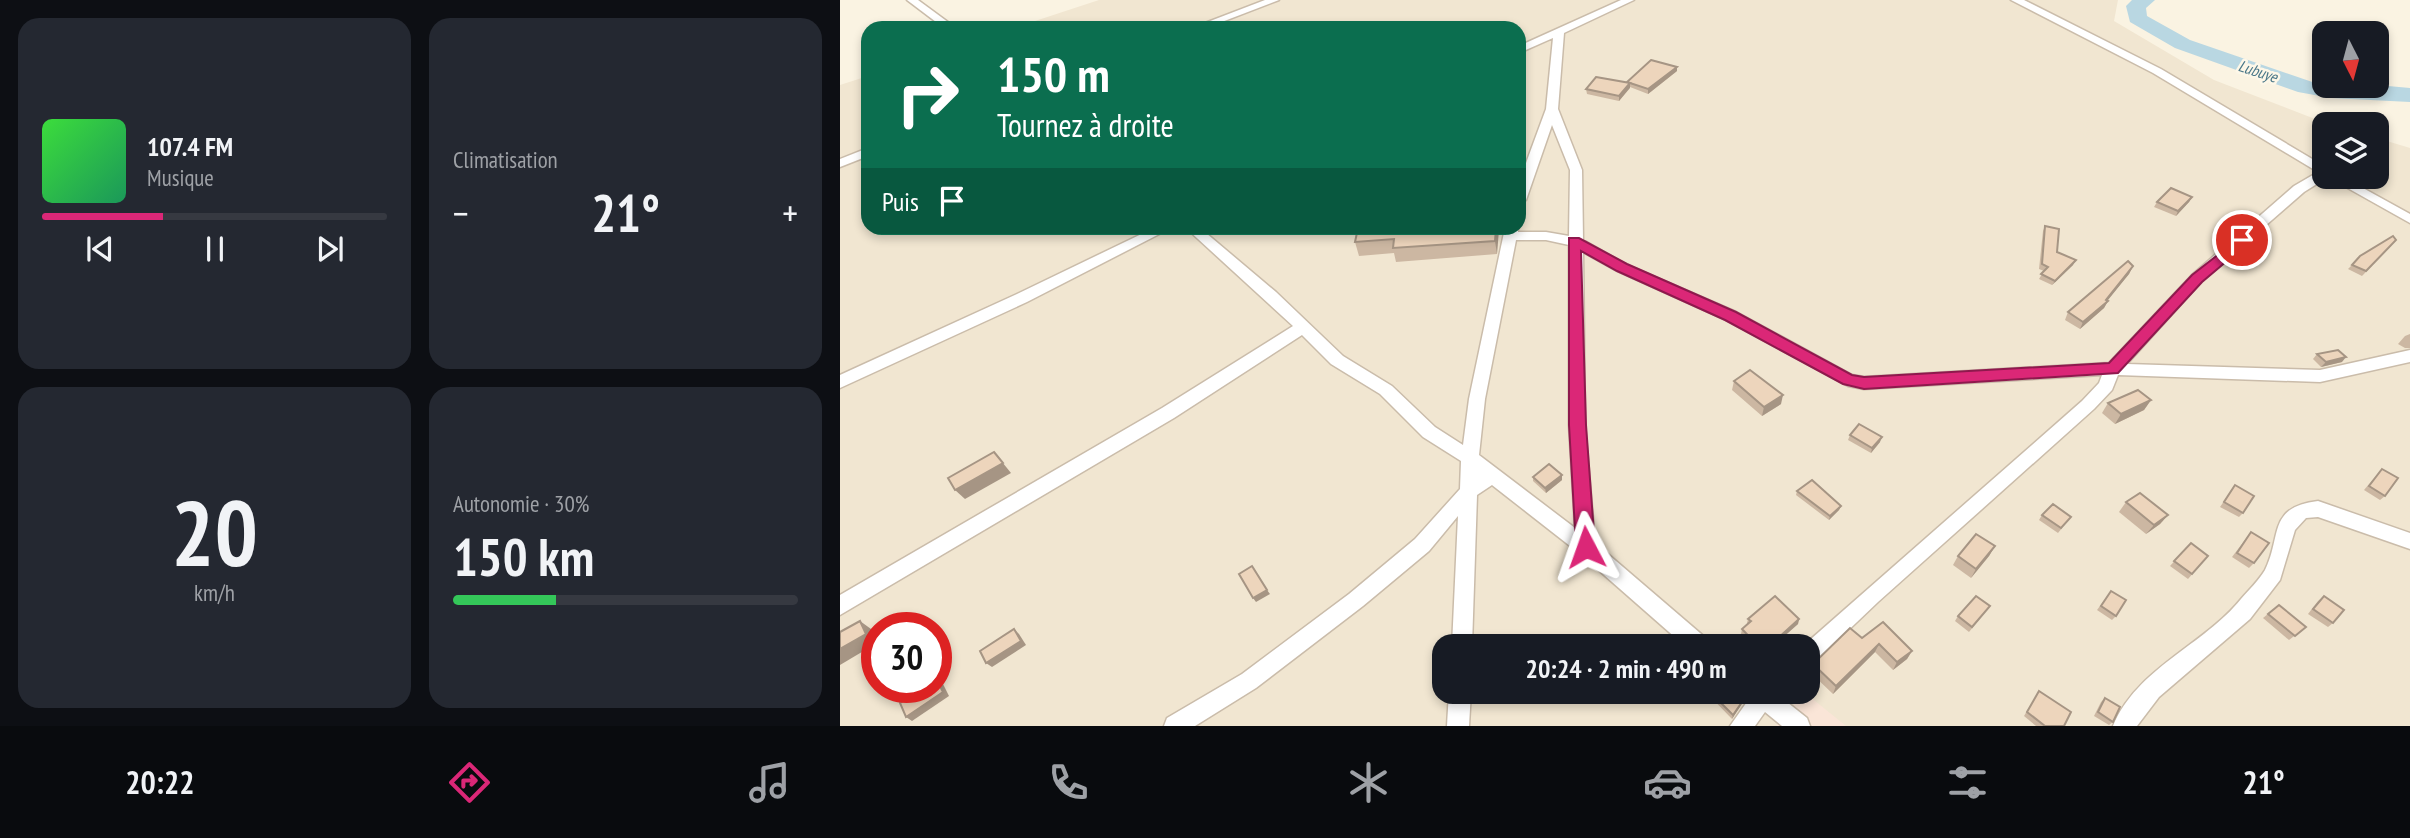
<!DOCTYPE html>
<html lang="fr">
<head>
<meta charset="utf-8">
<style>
	:root { --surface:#171b24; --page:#242831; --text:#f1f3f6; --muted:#9ea1a6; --line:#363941; --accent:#db2777 }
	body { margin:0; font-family:"PT Sans Narrow",sans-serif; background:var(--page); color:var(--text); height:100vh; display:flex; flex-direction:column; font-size:26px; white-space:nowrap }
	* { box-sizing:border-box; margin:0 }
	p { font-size:23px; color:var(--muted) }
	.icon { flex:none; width:38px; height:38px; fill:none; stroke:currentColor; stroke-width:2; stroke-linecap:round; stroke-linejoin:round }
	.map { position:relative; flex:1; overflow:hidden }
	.details { display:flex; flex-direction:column; gap:18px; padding:18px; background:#0d0f14; width:840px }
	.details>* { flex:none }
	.banner { position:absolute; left:21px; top:21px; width:665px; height:214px; border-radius:21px; box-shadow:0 4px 10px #0003; background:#0b6e4f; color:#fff; overflow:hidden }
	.needle { width:46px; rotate:174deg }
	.buttons { position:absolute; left:1472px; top:21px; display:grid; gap:14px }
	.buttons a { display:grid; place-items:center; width:77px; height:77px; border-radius:14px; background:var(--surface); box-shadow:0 4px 10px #0003; font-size:35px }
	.speed { position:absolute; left:21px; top:612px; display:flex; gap:14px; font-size:35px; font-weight:700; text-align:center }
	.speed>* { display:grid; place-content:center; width:91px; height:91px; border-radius:50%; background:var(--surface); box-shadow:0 4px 10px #0003; line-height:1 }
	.speed .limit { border:10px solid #d22; background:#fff; color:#111 }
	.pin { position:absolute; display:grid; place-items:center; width:60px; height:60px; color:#fff; margin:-30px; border:4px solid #fff; border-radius:50%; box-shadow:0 2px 7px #0007 }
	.me { position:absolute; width:77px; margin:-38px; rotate:356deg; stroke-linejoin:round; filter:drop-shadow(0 0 5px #0008) }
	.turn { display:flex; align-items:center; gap:24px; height:147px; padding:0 21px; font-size:32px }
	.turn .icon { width:91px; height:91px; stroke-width:2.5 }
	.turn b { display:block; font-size:49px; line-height:60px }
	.then { display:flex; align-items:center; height:66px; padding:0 21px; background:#0003; gap:14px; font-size:26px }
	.big { font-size:52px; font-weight:800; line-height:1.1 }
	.details .card { flex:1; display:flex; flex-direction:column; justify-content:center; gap:10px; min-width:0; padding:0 24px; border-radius:21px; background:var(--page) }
	.details .dial { align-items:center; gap:0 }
	.dial b { font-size:91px; line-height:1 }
	.song { display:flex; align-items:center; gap:21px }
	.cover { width:84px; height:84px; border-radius:10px; background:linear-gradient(135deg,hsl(120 70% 55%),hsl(150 70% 35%)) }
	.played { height:7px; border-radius:4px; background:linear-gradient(90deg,var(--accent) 35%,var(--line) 35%) }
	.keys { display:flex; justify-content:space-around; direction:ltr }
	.heat { display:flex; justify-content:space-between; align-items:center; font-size:38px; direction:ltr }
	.charge { height:10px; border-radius:5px; background:linear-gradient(90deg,#34c759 30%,var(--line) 0) }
	.details .tiles { flex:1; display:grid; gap:18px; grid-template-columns:repeat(2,1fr) }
	.trip { position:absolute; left:592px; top:634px; width:388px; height:70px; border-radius:21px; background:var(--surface); box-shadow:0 4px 10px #0003; font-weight:800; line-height:70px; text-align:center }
	.tabs { display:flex; height:112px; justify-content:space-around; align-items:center; background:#090b0e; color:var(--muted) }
	.tabs .icon { width:49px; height:49px }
	.tabs .active { color:var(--accent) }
	.tabs b { font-size:32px; color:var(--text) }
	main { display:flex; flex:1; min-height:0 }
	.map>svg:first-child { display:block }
	.residential { fill:#f1e6d1; fill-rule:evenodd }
	.commercial { fill:#fae5d7 }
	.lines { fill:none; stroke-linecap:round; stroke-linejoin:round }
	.river { fill:#b9d7e2; fill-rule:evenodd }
	.minor-casing { stroke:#cabcaa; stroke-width:3 }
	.minor { fill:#fff; fill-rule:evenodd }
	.wall { fill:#ccb7a2 }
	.shaded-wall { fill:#a69584 }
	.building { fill:#edd5bc; stroke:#a69584; stroke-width:2 }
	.route { fill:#db2777; stroke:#8e194d; stroke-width:2 }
	.labels { text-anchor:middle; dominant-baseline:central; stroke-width:5; stroke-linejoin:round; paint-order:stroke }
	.far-water-label { font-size:16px; font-style:italic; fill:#4a7788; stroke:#fdf7e8 }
</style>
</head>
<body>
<main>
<section class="details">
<div class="tiles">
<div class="card">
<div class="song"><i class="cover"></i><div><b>107.4 FM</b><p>Musique</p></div></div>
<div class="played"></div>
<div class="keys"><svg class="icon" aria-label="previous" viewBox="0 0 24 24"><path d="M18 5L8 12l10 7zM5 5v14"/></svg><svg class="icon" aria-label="pause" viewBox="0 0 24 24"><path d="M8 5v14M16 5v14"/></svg><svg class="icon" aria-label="next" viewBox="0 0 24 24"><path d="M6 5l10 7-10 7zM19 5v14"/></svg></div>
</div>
<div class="card"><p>Climatisation</p>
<div class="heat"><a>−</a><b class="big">21°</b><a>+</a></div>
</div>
<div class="card dial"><b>20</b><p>km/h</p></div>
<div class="card"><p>Autonomie · 30%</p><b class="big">150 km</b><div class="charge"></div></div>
</div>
</section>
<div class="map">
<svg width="1570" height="726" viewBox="0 0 1570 726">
	<rect width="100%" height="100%" fill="#faf3e2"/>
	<path class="residential" d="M259,0H1278L1274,21L1374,80L1488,124H1484V177H1536L1537,138L1570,148V726H0V85L28,76V228H679V28H174ZM37,628H96V688H37ZM604,646H968V691H604Z"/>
	<polygon class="commercial" points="964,692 1006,726 936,726"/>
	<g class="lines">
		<polygon class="river" points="1292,0 1315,0 1306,8 1307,16 1350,40 1484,86 1537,85 1570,88 1570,102 1491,98 1458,92 1335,48 1290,22 1286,6"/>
		<g class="minor-casing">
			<g id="minor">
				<polygon points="67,0 78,0 116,28 104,28"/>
				<polygon points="425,0 439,0 366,28 352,28"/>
				<path d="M781,0H794L724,33L718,109L742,170L743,240L787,265L896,312L1012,375L1024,377L1269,363L1352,275L1454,186L1478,172L1313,73L1171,0H1184L1321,69L1484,166V177H1503L1570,214V223L1488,177L1464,192L1362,281L1287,364L1480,370L1570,350V362L1480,382L1278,375L1272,390L1254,409L1038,602L975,662L968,665V646H963L1242,401L1259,383L1262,375L1024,389L1008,386L886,320L777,271L743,252L745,425L755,543L867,639L870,646H845L739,553L652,485L637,495L632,646H612L618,516L589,551L523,606L416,688L355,726H324L327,718L402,674L509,594L575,539L620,489L621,461L583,437L540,394L491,364L462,335L334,418L0,615V595L322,408L453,326L346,228H360L436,292L503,356L552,386L595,427L623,445L629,399L665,228H678V232H706L729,236L730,170L712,125L686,200L679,204V182L706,109L713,38L679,53V46ZM676,240H706L729,245V425L735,528L639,455L645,399Z"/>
				<polygon points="28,148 28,156 0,167 0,159"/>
				<polygon points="314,228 331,228 187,302 0,388 0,375 177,294"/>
				<path d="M1478,501L1570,533V549L1478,517L1466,518L1455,530L1440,580L1410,619L1319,697L1297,726H1273C1297,668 1364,645 1401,599C1409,590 1419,580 1425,570C1442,536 1427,507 1478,501Z"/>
				<polygon points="609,691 631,691 629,726 607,726"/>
				<polygon points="905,691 940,691 938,695 967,718 970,726 942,726 925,712 915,726 890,726 909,699"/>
			</g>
		</g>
		<use href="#minor" class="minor"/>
	</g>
	<g class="wall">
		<polygon points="837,71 808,94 790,87 779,101 747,94 746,89 787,83"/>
		<polygon points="1352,197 1349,202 1336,216 1314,207 1317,202"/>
		<polygon points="1205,226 1217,252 1233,265 1212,285 1199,279 1204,271 1199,269 1203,231"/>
		<polygon points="518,228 658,228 657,254 556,262 554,253 519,256 515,242"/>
		<polygon points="1552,245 1522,276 1508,269 1512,265"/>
		<polygon points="1293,266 1289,274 1267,300 1268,301 1264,308 1240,329 1225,320 1228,312"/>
		<polygon points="1570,334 1570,348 1565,348 1558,344 1565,336"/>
		<polygon points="1477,354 1502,362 1481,367 1473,359"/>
		<polygon points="894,381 941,404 922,416 892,390"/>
		<polygon points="1311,400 1304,410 1275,424 1262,413 1268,403"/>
		<polygon points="1010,435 1040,442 1031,453 1008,440"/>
		<polygon points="1542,469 1545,496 1540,500 1524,490"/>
		<polygon points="693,477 722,480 706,493 693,481"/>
		<polygon points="1395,485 1403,513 1399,517 1380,507"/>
		<polygon points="957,491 1001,506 999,510 989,520 956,495"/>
		<polygon points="1286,502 1328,515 1320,524 1306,534 1279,512"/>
		<polygon points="1202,515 1231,517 1218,533 1199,520"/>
		<polygon points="1411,532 1414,563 1409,568 1392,557"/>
		<polygon points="1351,543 1368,556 1348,579 1330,566"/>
		<polygon points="1155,546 1149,556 1131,578 1113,565 1118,556"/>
		<polygon points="1271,591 1276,616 1272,620 1257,610"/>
		<polygon points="1484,596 1493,623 1488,627 1468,614 1478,601"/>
		<polygon points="1439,605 1466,627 1449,640 1423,618"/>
		<polygon points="1150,606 1129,632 1115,621 1118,616"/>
		<polygon points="908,619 959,619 958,624 938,642 942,646 913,646 901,634 902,629 908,624 907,623"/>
		<polygon points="1022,638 1072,651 1067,659 1053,670 1035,652 993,694 970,672 973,664"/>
		<polygon points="865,691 891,691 902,702 901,705 892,719"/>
		<polygon points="1199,691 1224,726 1196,726 1184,716"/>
		<polygon points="1265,698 1273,722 1269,725 1254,716 1261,702"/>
	</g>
	<g class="shaded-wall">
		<polygon points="837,67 837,71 808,94 808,89"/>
		<polygon points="790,83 790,88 779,101 779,96"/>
		<polygon points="1352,197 1349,202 1336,216 1338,211"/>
		<polygon points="656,228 658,228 659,230 657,254 655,241"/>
		<polygon points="1236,260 1233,265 1212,285 1215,281"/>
		<polygon points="1293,266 1289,274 1264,305 1268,301 1264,308 1240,329 1243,322"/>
		<polygon points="1506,357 1502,362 1481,367 1486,362"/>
		<polygon points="943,395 941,404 922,416 924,407"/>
		<polygon points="1311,400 1304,410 1275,424 1281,414"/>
		<polygon points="1042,437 1040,442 1031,453 1032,448"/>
		<polygon points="154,452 171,473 125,499 115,490"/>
		<polygon points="722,475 722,480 706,493 705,488"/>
		<polygon points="1001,506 999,510 989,520 990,516"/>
		<polygon points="1328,515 1320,524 1306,534 1314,525"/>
		<polygon points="1155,546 1149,556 1131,578 1136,569"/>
		<polygon points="427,590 430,594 416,602 413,598"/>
		<polygon points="959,619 958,624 935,644 936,640"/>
		<polygon points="20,621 31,629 37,640 37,643 0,665 0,649"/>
		<polygon points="174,629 179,634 186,645 152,667 146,663"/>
		<polygon points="1039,644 1035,652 993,694 996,686"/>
		<polygon points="1072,651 1067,659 1053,670 1057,662"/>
		<polygon points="97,680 103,684 109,696 72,721 66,717"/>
		<polygon points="902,702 901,705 892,719 893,715"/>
	</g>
	<g class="building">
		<polygon points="811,60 837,67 808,89 787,82"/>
		<polygon points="756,77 790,83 779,96 746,89"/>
		<polygon points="1331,188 1352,197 1338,211 1317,202"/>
		<polygon points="1205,226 1219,229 1217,252 1236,260 1215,281 1201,274 1208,267 1202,264"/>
		<polygon points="518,228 656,228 655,241 553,248 554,239 515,242"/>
		<polygon points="1553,236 1556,240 1526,271 1512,265 1520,256"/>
		<polygon points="1288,261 1293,266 1266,300 1268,301 1243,322 1228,312"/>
		<polygon points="1498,350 1506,357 1486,362 1477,354"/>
		<polygon points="910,370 943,395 924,407 894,381"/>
		<polygon points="1298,390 1311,400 1281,414 1268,403"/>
		<polygon points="1019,424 1042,437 1032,448 1010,435"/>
		<polygon points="154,452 163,463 115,490 108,478"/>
		<polygon points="709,464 722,475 705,488 693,477"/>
		<polygon points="1542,469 1558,478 1545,496 1529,486"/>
		<polygon points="972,480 1001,506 990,516 957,491"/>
		<polygon points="1395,485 1414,496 1403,513 1384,502"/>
		<polygon points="1300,493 1328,515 1314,525 1286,502"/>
		<polygon points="1213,504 1231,517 1221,528 1202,515"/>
		<polygon points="1411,532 1429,543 1414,563 1397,553"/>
		<polygon points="1136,534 1155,546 1136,569 1118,556"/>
		<polygon points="1351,543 1368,556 1352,574 1334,561"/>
		<polygon points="412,566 427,590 413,598 399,574"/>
		<polygon points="1271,591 1286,600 1276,616 1261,606"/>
		<polygon points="935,596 959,619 936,640 942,646 918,646 902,629 911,621 908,619"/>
		<polygon points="1136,596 1150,606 1132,627 1118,616"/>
		<polygon points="1484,596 1504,610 1493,623 1473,609"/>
		<polygon points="1439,605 1466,627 1455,636 1428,614"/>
		<polygon points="20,621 26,634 0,649 0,632"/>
		<polygon points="1043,622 1072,651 1057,662 1039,644 996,686 973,664 1010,628 1022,638"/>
		<polygon points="174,629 181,641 146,663 140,651"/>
		<polygon points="96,680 97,680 103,692 66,717 60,703 85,688 96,688"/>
		<polygon points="869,691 891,691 902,702 893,715"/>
		<polygon points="1199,691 1231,712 1224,726 1205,726 1187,712"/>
		<polygon points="1265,698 1280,707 1273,722 1258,712"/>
	</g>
	<polygon class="route" points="1402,236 1407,237 1407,244 1362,282 1278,373 1024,389 1003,384 885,320 777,271 741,251 746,425 755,547 753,553 746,556 739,553 736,547 729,425 729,238 739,238 787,264 896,312 1012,375 1024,377 1269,363 1352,275"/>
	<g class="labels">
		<g class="far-water-label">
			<text transform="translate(1418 71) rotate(18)">Lubuye</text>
		</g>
	</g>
</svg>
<div class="buttons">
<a><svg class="needle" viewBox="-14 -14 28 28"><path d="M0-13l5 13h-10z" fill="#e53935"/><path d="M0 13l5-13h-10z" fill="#9ea1a6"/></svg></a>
<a><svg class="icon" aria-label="layers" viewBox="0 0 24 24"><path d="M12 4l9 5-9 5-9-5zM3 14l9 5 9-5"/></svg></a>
</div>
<div class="speed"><div class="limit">30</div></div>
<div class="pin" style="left:1402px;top:240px;background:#d93025"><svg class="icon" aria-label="arrive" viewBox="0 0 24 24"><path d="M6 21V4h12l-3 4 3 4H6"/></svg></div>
<svg class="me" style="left:746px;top:547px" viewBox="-20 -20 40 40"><path d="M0-17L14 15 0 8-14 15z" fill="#db2777" stroke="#fff" stroke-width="4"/></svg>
<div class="trip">20:24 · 2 min · 490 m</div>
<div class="banner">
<div class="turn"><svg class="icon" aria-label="right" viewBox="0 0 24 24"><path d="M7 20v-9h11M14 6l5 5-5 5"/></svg><div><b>150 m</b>Tournez à droite</div></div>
<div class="then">Puis<svg class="icon" aria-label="arrive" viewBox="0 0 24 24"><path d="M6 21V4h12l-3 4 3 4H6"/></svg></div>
</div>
</div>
</main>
<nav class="tabs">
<b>20:22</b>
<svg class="icon active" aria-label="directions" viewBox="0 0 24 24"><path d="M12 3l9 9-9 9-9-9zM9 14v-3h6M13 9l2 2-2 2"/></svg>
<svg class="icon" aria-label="music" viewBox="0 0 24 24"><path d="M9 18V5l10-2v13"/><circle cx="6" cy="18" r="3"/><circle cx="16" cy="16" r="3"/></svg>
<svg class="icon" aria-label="phone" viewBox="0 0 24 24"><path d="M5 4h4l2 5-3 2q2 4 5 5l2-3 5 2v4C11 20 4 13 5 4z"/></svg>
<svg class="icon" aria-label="climate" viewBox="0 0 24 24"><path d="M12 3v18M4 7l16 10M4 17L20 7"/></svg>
<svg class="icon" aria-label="car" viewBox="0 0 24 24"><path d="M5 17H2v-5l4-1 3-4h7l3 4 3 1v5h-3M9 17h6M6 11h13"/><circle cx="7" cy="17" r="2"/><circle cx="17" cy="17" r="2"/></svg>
<svg class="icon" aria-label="filters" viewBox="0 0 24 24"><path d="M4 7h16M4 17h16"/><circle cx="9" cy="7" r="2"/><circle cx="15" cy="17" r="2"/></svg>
<b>21°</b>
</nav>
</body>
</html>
